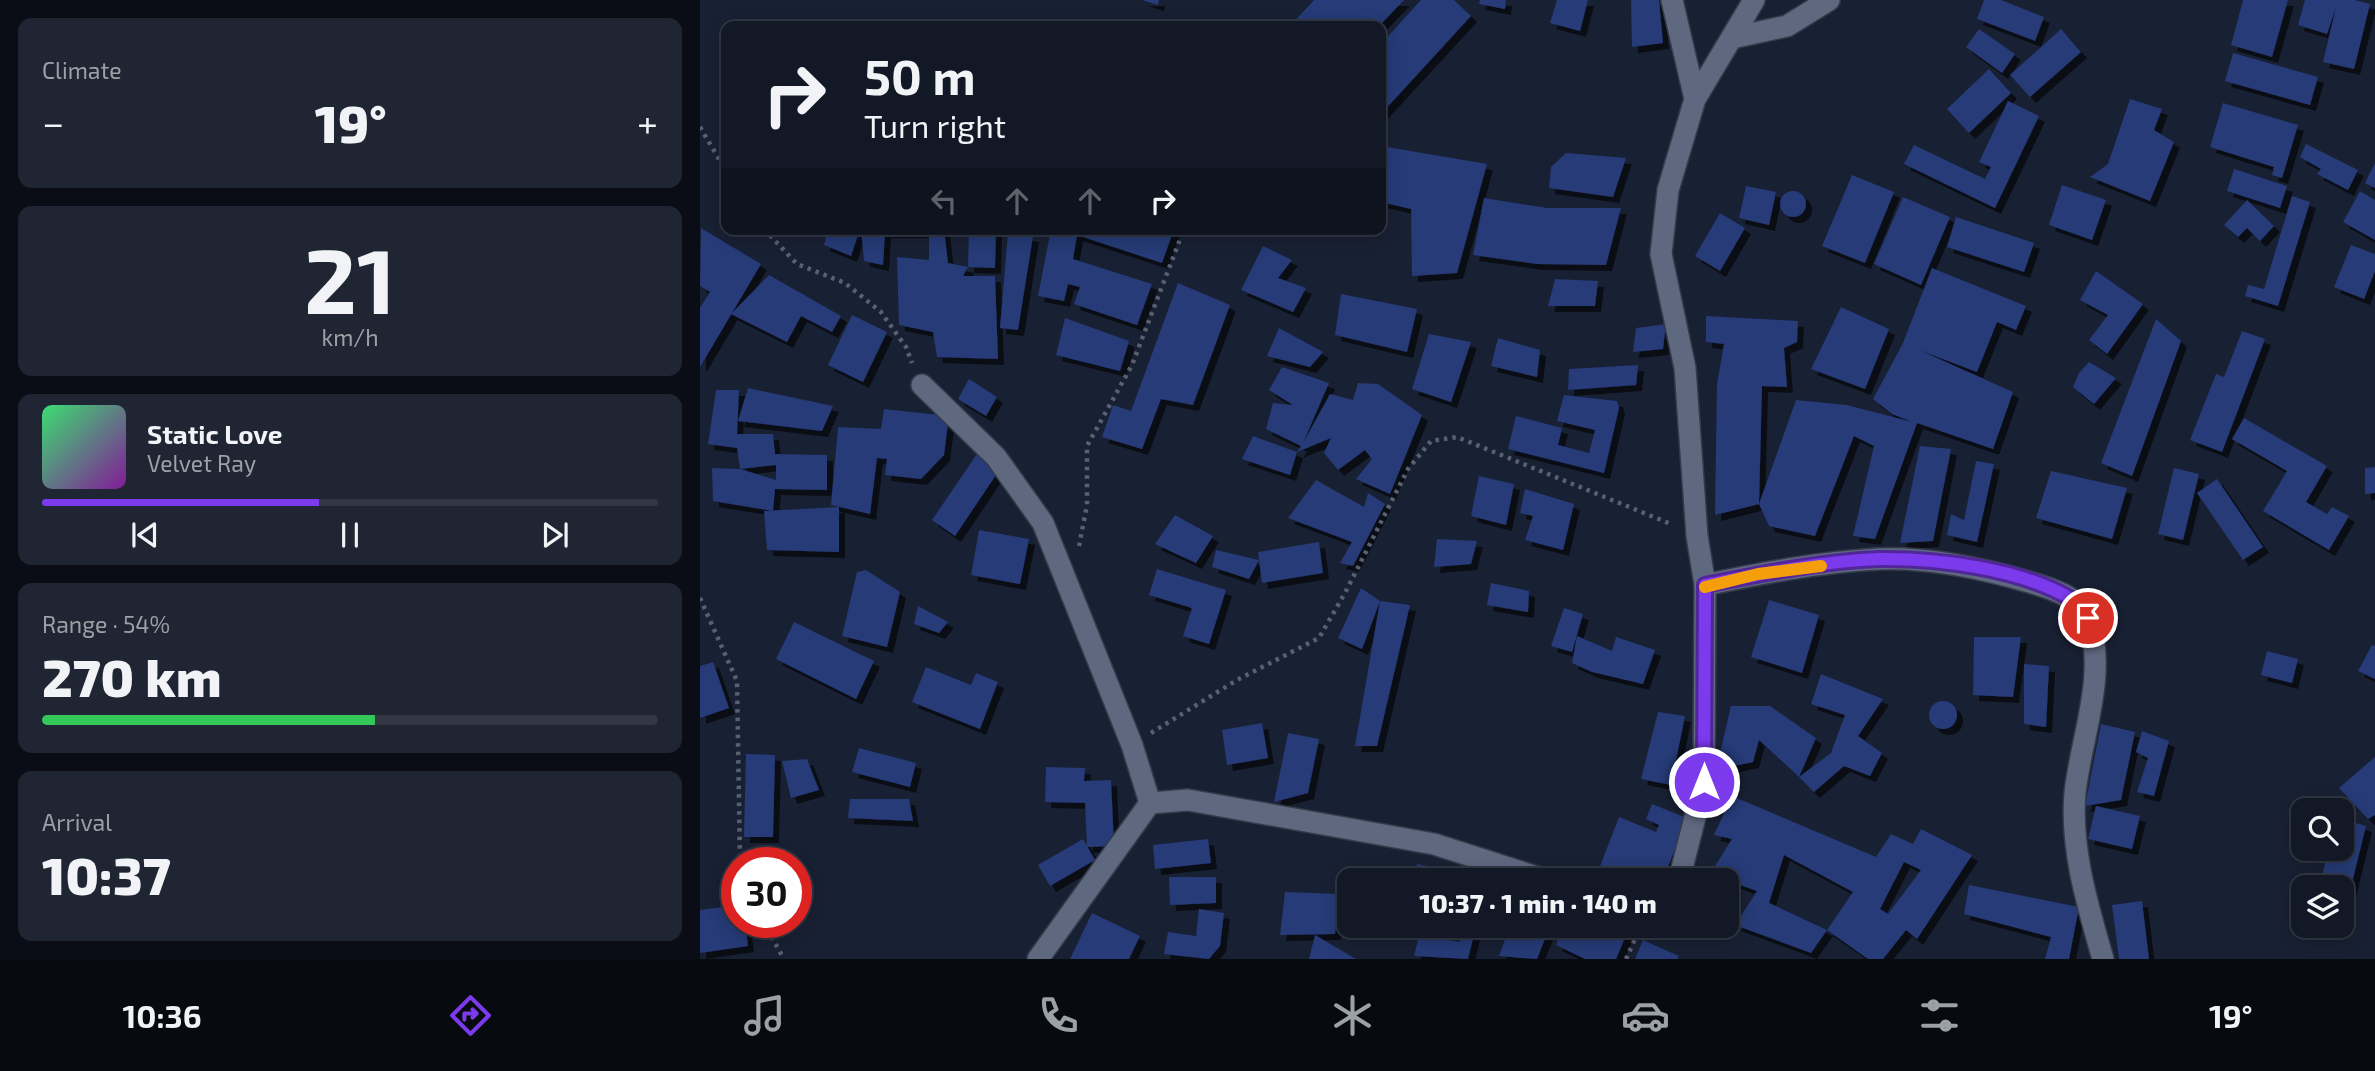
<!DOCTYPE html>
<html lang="en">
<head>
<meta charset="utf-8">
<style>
	:root { --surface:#121826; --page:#1f2532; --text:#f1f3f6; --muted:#9ca0a7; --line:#313743; --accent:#7c3aed }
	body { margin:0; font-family:"Exo 2",sans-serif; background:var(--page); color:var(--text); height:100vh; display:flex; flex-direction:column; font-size:26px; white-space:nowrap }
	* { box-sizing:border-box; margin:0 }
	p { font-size:23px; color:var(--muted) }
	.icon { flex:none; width:38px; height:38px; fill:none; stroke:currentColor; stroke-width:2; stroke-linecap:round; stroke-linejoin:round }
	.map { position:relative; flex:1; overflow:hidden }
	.drawer { display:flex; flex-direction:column; gap:18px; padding:18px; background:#0a0d15; width:700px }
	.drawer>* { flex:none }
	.guide { position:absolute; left:21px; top:21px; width:665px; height:214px; border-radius:14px; box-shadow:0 4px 18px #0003,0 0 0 2px var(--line); background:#121826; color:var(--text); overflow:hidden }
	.fabs { position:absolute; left:1591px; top:798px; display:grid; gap:14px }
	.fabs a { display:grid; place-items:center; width:63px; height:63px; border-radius:14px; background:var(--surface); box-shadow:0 4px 18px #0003,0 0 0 2px var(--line); font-size:35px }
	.speed { position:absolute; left:21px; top:847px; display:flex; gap:14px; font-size:35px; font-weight:700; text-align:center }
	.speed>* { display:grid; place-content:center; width:91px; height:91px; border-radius:50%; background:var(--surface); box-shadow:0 4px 18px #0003,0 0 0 2px var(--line); line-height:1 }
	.speed .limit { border:10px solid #d22; background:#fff; color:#111 }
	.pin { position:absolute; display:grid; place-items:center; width:60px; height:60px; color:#fff; margin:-30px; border:4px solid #fff; border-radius:50%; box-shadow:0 2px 7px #0007 }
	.me { position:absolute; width:77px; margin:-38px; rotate:0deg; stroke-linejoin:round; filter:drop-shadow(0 0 5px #0008) }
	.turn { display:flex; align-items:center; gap:24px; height:147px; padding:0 28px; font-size:32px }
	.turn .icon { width:91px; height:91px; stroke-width:2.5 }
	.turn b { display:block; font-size:49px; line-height:60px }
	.lanes { display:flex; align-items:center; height:66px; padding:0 28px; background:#0003; justify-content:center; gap:35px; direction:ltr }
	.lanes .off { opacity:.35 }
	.big { font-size:52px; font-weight:800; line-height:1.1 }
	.drawer .widget { flex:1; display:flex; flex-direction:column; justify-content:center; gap:10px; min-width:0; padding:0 24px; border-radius:14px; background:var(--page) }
	.drawer .dial { align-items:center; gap:0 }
	.dial b { font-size:91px; line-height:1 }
	.song { display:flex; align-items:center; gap:21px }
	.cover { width:84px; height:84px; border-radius:10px; background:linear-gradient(135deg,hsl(140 70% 55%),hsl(290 70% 35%)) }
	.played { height:7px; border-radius:4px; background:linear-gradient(90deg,var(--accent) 45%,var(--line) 45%) }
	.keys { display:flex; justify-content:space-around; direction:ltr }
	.heat { display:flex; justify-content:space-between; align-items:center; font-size:38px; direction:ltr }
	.charge { height:10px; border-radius:5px; background:linear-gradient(90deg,#34c759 54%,var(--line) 0) }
	.trip { position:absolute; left:637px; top:868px; width:402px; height:70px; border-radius:14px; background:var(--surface); box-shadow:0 4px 18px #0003,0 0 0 2px var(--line); font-weight:800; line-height:70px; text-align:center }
	.menu { display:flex; height:112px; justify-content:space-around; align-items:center; background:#070a0f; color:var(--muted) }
	.menu .icon { width:49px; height:49px }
	.menu .active { color:var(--accent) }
	.menu b { font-size:32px; color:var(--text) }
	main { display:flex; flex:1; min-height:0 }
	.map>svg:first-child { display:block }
	.building { fill:#263a77; fill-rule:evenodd; filter:url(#shadow) }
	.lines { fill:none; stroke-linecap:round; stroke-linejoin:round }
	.minor-casing { stroke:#353a4a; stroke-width:24 }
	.path { stroke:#596071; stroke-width:4.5; stroke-dasharray:3.5 5; stroke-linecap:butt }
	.minor { stroke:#5e687f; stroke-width:21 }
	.route-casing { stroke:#51269a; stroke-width:18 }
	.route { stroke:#7c3aed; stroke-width:12 }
	.slow { stroke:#f59e0b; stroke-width:12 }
</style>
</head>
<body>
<main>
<section class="drawer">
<div class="widget"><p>Climate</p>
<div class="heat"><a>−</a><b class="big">19°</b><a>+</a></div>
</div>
<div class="widget dial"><b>21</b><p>km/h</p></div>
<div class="widget">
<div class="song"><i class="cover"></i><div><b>Static Love</b><p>Velvet Ray</p></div></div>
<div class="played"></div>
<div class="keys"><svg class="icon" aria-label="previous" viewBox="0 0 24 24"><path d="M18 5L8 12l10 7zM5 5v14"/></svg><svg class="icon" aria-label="pause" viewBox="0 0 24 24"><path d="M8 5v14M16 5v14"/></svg><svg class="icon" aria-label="next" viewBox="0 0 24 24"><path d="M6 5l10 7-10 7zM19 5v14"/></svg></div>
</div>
<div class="widget"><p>Range · 54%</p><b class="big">270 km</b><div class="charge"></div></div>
<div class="widget"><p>Arrival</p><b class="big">10:37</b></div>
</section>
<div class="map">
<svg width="1675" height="959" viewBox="0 0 1675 959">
	<defs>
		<filter id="shadow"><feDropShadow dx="6" dy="6" stdDeviation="0" flood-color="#0009"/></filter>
	</defs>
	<rect width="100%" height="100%" fill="#182033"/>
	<g class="building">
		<polygon points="442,0 459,0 458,5"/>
		<polygon points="614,0 704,0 679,26 590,26"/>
		<polygon points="721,0 754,0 771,16 681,114 681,44"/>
		<polygon points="780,0 806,0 805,9 779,4"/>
		<polygon points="857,0 888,0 880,31 850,23"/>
		<polygon points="931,0 959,0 963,43 932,47"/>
		<polygon points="1284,0 1301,0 1344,17 1335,41 1277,19"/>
		<polygon points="1543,0 1588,0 1572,57 1531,45"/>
		<polygon points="1605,0 1655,0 1670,4 1654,69 1623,62 1636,7 1627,34 1598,25"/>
		<polygon points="1279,29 1315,54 1302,73 1266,47"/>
		<polygon points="1361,29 1381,52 1330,97 1310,75"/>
		<polygon points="1533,53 1618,77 1610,105 1525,81"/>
		<polygon points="1289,69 1311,93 1269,133 1247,109"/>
		<polygon points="1430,99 1462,109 1454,130 1474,142 1450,201 1390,177 1408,164"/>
		<polygon points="1308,101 1339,116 1295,208 1204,164 1214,145 1285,179 1291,167 1279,162"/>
		<polygon points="1523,103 1598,125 1582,178 1572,175 1574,167 1510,147"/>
		<polygon points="1606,144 1658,170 1648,190 1617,174 1621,169 1600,157"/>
		<polygon points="681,146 787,164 757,273 712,276 711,209 681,202"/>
		<polygon points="866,153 926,158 913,197 849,188 851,167"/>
		<polygon points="1675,163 1675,188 1665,183"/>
		<polygon points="1534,169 1587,186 1580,208 1527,191"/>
		<polygon points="1152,175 1194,192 1165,263 1122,246"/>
		<polygon points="1362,185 1406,200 1392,240 1349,225"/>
		<polygon points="1046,186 1076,192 1069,225 1039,218"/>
		<polygon points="1660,191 1675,200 1675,240 1643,222"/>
		<circle cx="1093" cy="204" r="13"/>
		<polygon points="1592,196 1610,202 1578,306 1545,296 1548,285 1564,289"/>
		<polygon points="1203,197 1250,217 1221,285 1174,264"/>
		<polygon points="784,198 847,208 921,208 906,265 837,264 773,255"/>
		<polygon points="1547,200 1574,226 1560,241 1547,228 1538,237 1524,225"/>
		<polygon points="1020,213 1045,228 1020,271 995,256"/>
		<polygon points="1256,217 1334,243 1324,272 1247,247"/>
		<polygon points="1,228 61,264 0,367 0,308 10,292 0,286"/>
		<polygon points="128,229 160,229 151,256 124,245"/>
		<polygon points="161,229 244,229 248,263 268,267 263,276 295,276 298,359 237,357 233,332 199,325 197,257 229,260 229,232 185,232 183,265 164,261"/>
		<polygon points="269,229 296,229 295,268 268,267"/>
		<polygon points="351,229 474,229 462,263 377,235 373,259 452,284 437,325 374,304 380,287 368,284 364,301 338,296"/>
		<polygon points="308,232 333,236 318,330 300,328"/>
		<polygon points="1651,245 1675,254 1675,271 1664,299 1634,287"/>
		<polygon points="563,246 592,260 578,278 606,288 593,312 541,290"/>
		<polygon points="1232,268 1326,306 1316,330 1297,322 1277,372 1219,350 1313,392 1293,449 1217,423 1175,539 1153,536 1174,446 1154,436 1115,536 1069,526 1059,504 1096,400 1147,405 1212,422 1192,414 1173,399 1203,343"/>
		<polygon points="1396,271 1443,304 1407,354 1389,340 1408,315 1380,300"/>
		<polygon points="69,275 141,316 132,332 101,316 87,342 31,314"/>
		<polygon points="855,279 898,281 895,306 848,306"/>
		<polygon points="478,283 530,305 493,405 461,399 442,449 402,437 413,405 431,411"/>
		<polygon points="641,294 717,309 707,352 635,335"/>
		<polygon points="1141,307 1189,329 1165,389 1111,369"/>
		<polygon points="152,315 187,332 163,382 128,365"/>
		<polygon points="1006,316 1098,321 1097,342 1084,348 1087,387 1062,386 1059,504 1015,515 1017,384 1024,344 1006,342"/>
		<polygon points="365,318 429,341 420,371 356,355"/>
		<polygon points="1456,319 1481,341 1432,476 1401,463"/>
		<polygon points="966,324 963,349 933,352 936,328"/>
		<polygon points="579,328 623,352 610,367 567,356"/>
		<polygon points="1542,331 1565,339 1522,452 1490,440 1516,374 1524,377"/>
		<polygon points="729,334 771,342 751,402 712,389"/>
		<polygon points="798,338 840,350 837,377 791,366"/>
		<polygon points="1389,362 1416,378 1394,404 1373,387 1379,373"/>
		<polygon points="938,365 936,385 868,390 869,369"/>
		<polygon points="582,367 629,383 603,443 630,394 653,400 658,383 678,384 722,415 690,494 656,479 672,459 665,450 638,470 624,453 631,438 597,452 601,446 566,429 573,403 593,405 569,390"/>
		<polygon points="269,379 297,397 286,416 258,399"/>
		<polygon points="48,388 133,406 122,431 38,421"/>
		<path d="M16,390H39L37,434H73L75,454L127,455V490L75,489L73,511L13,501L12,468L40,469L37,448L8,444ZM76,465V480L40,469Z"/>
		<polygon points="864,395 917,401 919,408 904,473 808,449 816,416 862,428 858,445 889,453 895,430 857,421"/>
		<polygon points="184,409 249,416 244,455 221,479 185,475 187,459 177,458 170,514 131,505 138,427 181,429"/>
		<polygon points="1544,418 1627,466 1606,502 1627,514 1632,507 1649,516 1629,550 1563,511 1587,471 1532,439"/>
		<polygon points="553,436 597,452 590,475 542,459"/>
		<polygon points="1220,446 1251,449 1233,541 1200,543"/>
		<polygon points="277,454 300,469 255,536 232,520"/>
		<polygon points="1276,461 1294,464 1277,542 1247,535 1251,514 1264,520"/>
		<polygon points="1675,467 1675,493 1665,494 1665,468"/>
		<polygon points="1474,468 1499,474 1483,540 1458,534"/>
		<polygon points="1351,471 1427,488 1412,539 1336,518"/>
		<polygon points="779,476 814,484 806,525 771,516"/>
		<polygon points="1517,479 1563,547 1543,560 1497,493"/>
		<polygon points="616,480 664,507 668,493 685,504 653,566 640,563 652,542 588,518"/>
		<polygon points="825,489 874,504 863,550 825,540 833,516 820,513"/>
		<polygon points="139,507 139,552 67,550 64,511"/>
		<polygon points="475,515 513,536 496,563 455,544"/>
		<polygon points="279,530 329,539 320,584 271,575"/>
		<polygon points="737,539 777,541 771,564 734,567"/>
		<polygon points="619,542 623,573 562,583 558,552"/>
		<polygon points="516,550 559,560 549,579 512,567"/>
		<polygon points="457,569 526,590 509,644 483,636 492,608 449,595"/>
		<polygon points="166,570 200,592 187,647 142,636 157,572"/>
		<polygon points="791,583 829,591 828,612 787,605"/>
		<polygon points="661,588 680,601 662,649 638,638"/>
		<polygon points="1069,600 1119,615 1102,673 1051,657"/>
		<polygon points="680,601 710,605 677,746 655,746"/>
		<polygon points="218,606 248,622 239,633 214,624"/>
		<polygon points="864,608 883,614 872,652 851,646"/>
		<polygon points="94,622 174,661 156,699 76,659"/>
		<polygon points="877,636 912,651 916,637 955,650 943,684 892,672 872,663"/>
		<polygon points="1274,637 1321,637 1313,697 1273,695"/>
		<polygon points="1672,645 1675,646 1675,679 1658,671"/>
		<polygon points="1567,651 1598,659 1592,683 1561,675"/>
		<polygon points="13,662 29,708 0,718 0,666"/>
		<polygon points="1324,664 1349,666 1346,727 1324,724"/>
		<polygon points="226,667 271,685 276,673 298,682 280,729 212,702"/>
		<polygon points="1121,674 1183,699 1158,736 1182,753 1170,776 1144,766 1114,792 1099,777 1131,753 1145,715 1111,704"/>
		<circle cx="1243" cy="715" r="14"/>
		<polygon points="1031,706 1070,706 1116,738 1099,777 1059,740 1053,762 1016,770"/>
		<polygon points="958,712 985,716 971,785 941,779"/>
		<polygon points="562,723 568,758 527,765 522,730"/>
		<polygon points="1401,724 1435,732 1421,800 1385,806"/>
		<polygon points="1442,731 1469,741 1454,796 1437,792 1448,758 1436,752"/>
		<polygon points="588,733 619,739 608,793 574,802"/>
		<polygon points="159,748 216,763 210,787 152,772"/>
		<polygon points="46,754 75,755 73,837 44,837"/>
		<polygon points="1675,757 1675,815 1668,819 1639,788"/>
		<polygon points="107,759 119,790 91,798 82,761"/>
		<polygon points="346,767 385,768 384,781 411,780 414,846 387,847 385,803 345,802"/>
		<path d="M1032,796L1176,857L1191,834L1213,844L1221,829L1272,855L1217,939L1206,930L1183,959H1168L1127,930L1111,953L1035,925L1057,891L1010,874L1032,839L1014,835ZM1084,855L1153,892L1127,930L1069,903ZM1204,862L1221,870L1188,914L1180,909Z"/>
		<polygon points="150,799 209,799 213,821 148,818"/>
		<polygon points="952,804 987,818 963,880 927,880 899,869 919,817 956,832 959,825 946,819"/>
		<polygon points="1396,806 1440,816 1432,849 1388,839"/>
		<polygon points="1642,819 1666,826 1649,895 1642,893 1642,887 1620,887 1628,849 1642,849"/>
		<polygon points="383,839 395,860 350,886 338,865"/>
		<polygon points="508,839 511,863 455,869 453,845"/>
		<polygon points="717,864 790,878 790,880 714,880"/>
		<polygon points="469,877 516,877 516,903 470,905"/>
		<polygon points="1269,885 1379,907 1369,959 1345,959 1351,937 1264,914"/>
		<polygon points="585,892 639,894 635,934 580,935"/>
		<polygon points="1442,901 1449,959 1419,959 1412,905"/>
		<polygon points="37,905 37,922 45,922 48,946 0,953 0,910"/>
		<polygon points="499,909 524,913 520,946 509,959 464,954 468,932 496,936"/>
		<polygon points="392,913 440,936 429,959 370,959"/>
		<polygon points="762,926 776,926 768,959 714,956 719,936 760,942"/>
		<polygon points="810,926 850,926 837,959 799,956"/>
		<polygon points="863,926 930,926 916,959 885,959 856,945"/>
		<polygon points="615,935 656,959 609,959"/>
		<polygon points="943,940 979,956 977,959 935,959"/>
	</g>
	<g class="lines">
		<g class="minor-casing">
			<g id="minor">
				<polyline points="972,0 995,99"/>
				<polyline points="1032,38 1087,26 1129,0"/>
				<polyline points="222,385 296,457 343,523 432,745 450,803"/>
				<path d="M1005,585C1062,573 1120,562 1178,559C1228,557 1281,568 1329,582C1350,588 1381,597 1389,620C1407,677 1381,737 1375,793C1370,848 1388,907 1403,959"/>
				<polyline points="979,880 1004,782 1005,585 997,536 985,368 961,254 968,190 995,99 1054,0"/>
				<polyline points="338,959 450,803 488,800 734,844 846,880"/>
			</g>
		</g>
		<g class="path">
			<polyline points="0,127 26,171"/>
			<polyline points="64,229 97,264 145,283 181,312 206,347 212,363"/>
			<polyline points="379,546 387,505 387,446 432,365 484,229"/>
			<polyline points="0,598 37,681 40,863"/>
			<polyline points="451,733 537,680 619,638 645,593 708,469 731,441 757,437 971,524"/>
			<polyline points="63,922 84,959"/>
			<polyline points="926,959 941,926"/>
		</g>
		<use href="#minor" class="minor"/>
	</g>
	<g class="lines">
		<g class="route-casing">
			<path id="route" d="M1004,782L1005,585C1060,574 1123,561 1179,559C1236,558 1322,569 1371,599C1378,603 1383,612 1388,618"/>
		</g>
		<use href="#route" class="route"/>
		<polyline class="slow" points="1005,587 1058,574 1121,566"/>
	</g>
</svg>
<div class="fabs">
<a><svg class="icon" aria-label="search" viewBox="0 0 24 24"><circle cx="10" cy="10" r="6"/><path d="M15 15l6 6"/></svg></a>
<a><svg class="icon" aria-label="layers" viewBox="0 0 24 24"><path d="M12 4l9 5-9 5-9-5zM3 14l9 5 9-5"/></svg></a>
</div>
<div class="speed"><div class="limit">30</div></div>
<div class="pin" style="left:1388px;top:618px;background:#d93025"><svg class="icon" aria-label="arrive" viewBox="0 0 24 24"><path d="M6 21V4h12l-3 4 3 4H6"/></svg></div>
<svg class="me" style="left:1004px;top:782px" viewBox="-20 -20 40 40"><circle r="17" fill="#7c3aed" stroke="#fff" stroke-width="3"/><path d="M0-11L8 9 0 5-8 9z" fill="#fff"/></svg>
<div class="trip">10:37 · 1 min · 140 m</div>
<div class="guide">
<div class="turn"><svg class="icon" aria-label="right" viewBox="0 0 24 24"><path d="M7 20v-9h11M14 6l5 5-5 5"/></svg><div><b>50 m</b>Turn right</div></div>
<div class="lanes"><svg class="icon off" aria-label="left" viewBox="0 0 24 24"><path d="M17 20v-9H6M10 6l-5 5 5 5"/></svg><svg class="icon off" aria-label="ahead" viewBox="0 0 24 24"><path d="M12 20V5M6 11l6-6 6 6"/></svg><svg class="icon off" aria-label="ahead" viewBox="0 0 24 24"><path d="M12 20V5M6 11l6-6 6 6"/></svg><svg class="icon" aria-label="right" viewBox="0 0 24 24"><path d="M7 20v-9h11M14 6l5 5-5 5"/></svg></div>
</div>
</div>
</main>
<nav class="menu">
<b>10:36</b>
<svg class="icon active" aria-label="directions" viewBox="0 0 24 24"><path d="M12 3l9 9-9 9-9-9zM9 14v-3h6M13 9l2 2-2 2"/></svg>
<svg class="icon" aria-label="music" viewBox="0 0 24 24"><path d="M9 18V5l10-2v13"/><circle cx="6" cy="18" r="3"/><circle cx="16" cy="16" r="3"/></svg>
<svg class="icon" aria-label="phone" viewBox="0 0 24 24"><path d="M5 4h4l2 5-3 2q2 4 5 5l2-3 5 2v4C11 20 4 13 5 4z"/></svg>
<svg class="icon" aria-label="climate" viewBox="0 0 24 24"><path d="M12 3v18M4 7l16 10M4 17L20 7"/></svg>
<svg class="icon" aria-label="car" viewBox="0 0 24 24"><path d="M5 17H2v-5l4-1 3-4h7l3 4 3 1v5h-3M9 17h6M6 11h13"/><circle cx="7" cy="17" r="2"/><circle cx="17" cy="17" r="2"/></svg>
<svg class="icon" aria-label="filters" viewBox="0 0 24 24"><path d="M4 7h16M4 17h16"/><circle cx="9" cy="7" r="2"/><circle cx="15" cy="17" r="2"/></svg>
<b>19°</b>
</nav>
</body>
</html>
